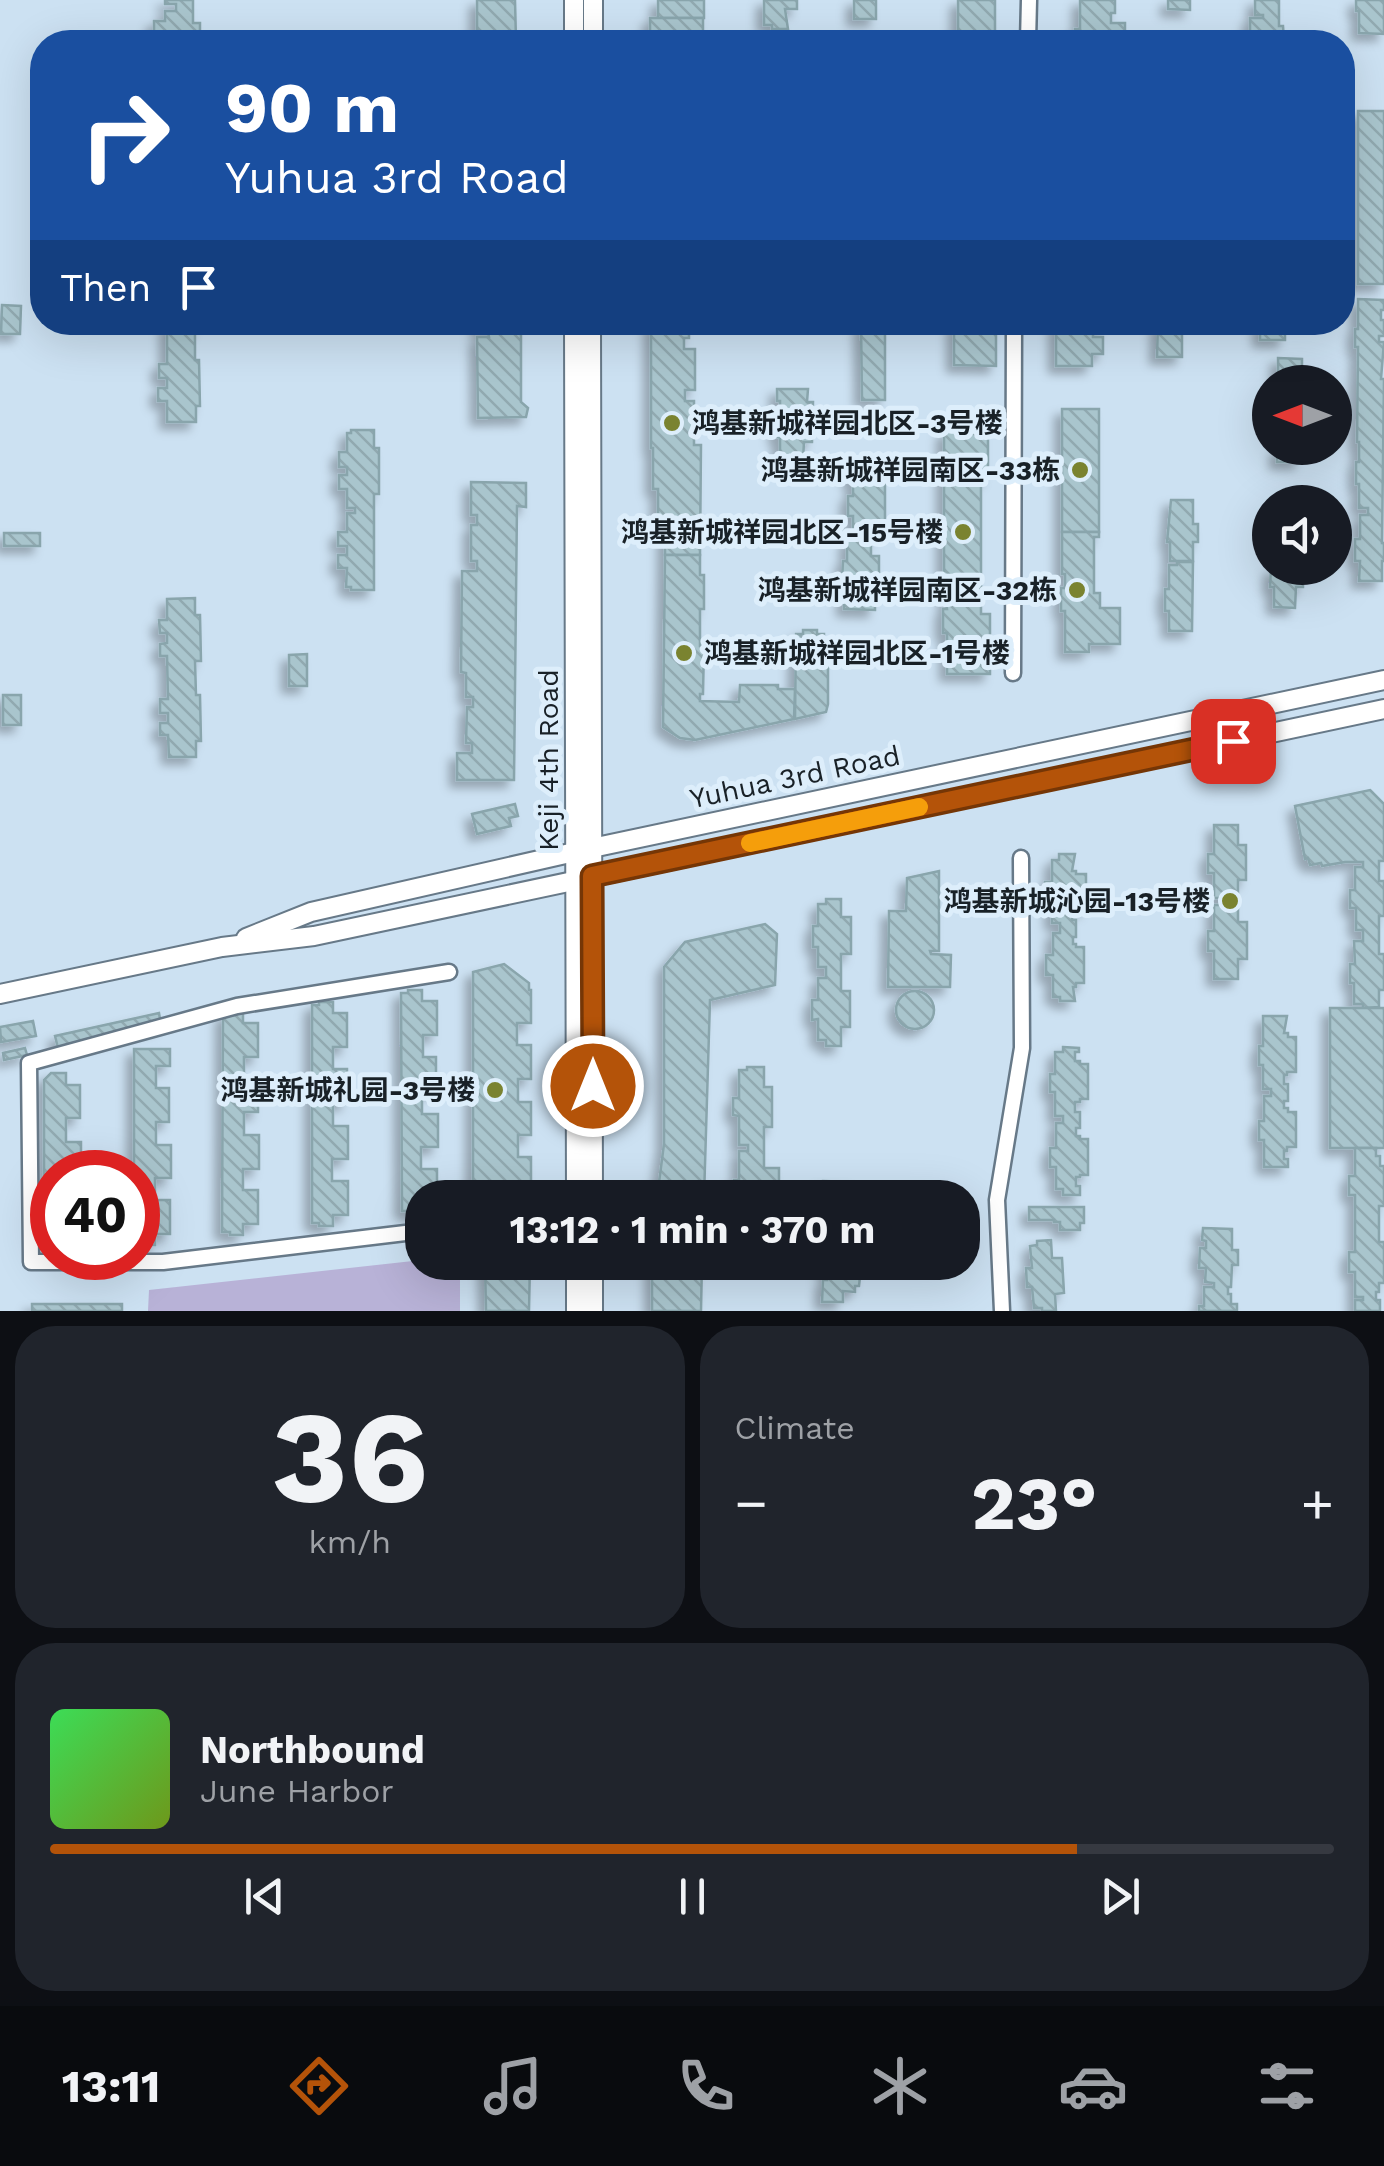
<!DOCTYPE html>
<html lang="en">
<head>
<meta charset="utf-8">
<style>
	:root { --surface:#171b24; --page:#20242c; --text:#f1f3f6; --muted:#9ea1a6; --line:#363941; --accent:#b45309 }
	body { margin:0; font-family:"Work Sans","Noto Sans SC",sans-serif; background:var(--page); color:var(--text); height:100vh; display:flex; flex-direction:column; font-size:38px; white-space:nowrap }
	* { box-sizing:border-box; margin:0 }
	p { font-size:32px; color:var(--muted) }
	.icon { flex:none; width:55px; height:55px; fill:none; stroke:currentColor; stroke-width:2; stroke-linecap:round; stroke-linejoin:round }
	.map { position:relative; height:1311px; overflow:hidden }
	.sheet { display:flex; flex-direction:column; gap:15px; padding:15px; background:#0d0f14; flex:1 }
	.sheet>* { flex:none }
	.top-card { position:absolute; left:30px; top:30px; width:1325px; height:305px; border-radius:40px; box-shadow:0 10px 40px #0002; background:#1a4fa0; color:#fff; overflow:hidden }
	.needle { width:65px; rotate:270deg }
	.controls { position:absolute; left:1252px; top:365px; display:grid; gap:20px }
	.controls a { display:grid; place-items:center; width:100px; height:100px; border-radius:50%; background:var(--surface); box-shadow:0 10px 40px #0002; font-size:50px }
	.speed { position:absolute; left:30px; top:1150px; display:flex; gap:20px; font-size:50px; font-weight:700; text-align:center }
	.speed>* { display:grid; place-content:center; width:130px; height:130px; border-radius:50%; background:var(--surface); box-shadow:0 10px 40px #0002; line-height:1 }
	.speed .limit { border:15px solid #d22; background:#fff; color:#111 }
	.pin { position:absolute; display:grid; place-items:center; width:85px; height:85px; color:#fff; margin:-42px; border-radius:20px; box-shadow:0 5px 15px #0006 }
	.me { position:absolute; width:110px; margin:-55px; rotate:0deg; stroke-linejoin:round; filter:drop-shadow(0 0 8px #0008) }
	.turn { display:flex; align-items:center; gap:35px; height:210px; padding:0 30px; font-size:45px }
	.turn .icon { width:130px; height:130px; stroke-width:2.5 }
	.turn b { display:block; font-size:70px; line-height:85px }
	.then { display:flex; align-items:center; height:95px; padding:0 30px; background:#0003; gap:20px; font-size:38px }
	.big { font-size:75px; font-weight:700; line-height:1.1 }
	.sheet .widget { flex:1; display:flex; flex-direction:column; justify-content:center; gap:15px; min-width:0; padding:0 35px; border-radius:40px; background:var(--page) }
	.sheet .dial { align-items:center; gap:0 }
	.dial b { font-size:130px; line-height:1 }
	.song { display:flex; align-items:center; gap:30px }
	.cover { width:120px; height:120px; border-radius:15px; background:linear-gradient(135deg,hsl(130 70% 55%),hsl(80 70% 35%)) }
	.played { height:10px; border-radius:5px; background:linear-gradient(90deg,var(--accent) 80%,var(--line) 80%) }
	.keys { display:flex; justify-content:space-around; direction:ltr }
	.heat { display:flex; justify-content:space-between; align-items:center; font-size:55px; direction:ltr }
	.sheet .tiles { flex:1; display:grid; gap:15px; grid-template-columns:1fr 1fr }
	.widget:last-child { grid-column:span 2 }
	.trip { position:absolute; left:405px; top:1180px; width:575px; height:100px; border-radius:40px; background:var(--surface); box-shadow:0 10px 40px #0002; font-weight:700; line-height:100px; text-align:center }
	.menu { display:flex; height:160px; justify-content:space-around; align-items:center; background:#090b0e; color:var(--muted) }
	.menu .icon { width:70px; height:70px }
	.menu .on { color:var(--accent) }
	.menu b { font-size:45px; color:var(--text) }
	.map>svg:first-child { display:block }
	.park { fill:#b8b2d7 }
	.building { fill:url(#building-back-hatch); stroke:#89a5ac; stroke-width:2.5; filter:url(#shadow) }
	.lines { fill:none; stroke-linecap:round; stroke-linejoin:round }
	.minor-casing { stroke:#677988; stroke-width:19 }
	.tertiary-casing { stroke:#677988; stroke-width:22 }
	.minor { stroke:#fff; stroke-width:14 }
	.tertiary { stroke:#fff; stroke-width:18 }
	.route-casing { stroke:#753606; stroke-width:25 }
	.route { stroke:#b45309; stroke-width:18 }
	.slow { stroke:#f59e0b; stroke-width:18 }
	.poi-dot { fill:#7a8330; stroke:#ddeefb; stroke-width:4 }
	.labels { text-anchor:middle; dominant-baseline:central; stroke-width:10; stroke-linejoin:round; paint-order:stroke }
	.poi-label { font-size:28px; font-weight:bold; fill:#192127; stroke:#ddeefb; text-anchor:end }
	.street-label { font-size:28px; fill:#192127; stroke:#ddeefb }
</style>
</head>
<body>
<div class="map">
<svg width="1384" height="1311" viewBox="0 0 1384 1311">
	<defs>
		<pattern id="building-back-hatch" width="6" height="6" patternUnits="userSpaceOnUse" patternTransform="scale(2.5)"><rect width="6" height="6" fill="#a9c5cd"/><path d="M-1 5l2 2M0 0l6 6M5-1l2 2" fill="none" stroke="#91a9b0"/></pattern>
		<filter id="shadow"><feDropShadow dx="-7" dy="7" stdDeviation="5" flood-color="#0004"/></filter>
	</defs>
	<rect width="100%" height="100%" fill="#cce1f2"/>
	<polygon class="park" points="422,1260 422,1262 460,1263 460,1311 148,1311 149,1290"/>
	<g class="building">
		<polygon points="165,0 193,0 193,23 200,23 200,42 165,42 165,38 154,38 154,21 165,21 165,11 176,11 176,4 165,4"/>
		<polygon points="477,0 515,0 516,40 477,42"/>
		<rect x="658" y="0" width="46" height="18"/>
		<polygon points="764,0 797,0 797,9 785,9 788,29 772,29 772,25 764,25"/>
		<rect x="854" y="0" width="22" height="19"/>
		<polygon points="958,0 995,0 995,41 958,42"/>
		<polygon points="1080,0 1115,0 1115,13 1111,13 1111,23 1125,23 1125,41 1075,42 1075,29 1080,29"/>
		<polygon points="1168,0 1190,0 1190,10 1168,9"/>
		<polygon points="1255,0 1279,0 1279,26 1283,26 1284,39 1289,39 1289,42 1250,42 1250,18 1263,18 1263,15 1255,15"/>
		<polygon points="1356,0 1384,0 1384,34 1359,33 1359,11 1356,11"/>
		<rect x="650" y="18" width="53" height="24"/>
		<rect x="1358" y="111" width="26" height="173"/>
		<polygon points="1358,299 1384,300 1384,310 1381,310 1381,320 1384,320 1384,336 1379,336 1379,342 1384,342 1381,379 1384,379 1382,543 1384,543 1384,561 1382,561 1382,581 1359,581 1360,561 1355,561 1355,539 1360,539 1360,515 1368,515 1368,508 1359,508 1359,484 1356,484 1356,462 1359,462 1359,442 1357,442 1358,347 1355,347 1355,329 1358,329"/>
		<polygon points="2,305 21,306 20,334 1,334"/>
		<polygon points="167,322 200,322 200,327 195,327 195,360 199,360 200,406 196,406 196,422 167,422 167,401 158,401 158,388 167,388 167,378 159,378 159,364 167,364"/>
		<polygon points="478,322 521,322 521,402 528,408 526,417 478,418 477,337 489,337 488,332 478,331"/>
		<polygon points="651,322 689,322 689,338 684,338 684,349 695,349 695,390 685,390 685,401 694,401 694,445 701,445 700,555 665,555 665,526 658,526 658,489 653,489 653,448 651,448"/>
		<polygon points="861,322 885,322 885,400 862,400"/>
		<polygon points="954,322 996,322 996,366 954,365"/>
		<polygon points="1056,322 1104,322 1104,331 1093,331 1093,337 1103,337 1103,354 1092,354 1092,366 1056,366"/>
		<polygon points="1158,322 1182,322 1182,357 1157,357"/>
		<rect x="1260" y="322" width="25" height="18"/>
		<polygon points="1278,358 1302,359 1302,382 1278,382"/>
		<polygon points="777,389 808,389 807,402 813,402 812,442 804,442 803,460 780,460 780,437 776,437 777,417 780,417 780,401 777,401"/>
		<rect x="1062" y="409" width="37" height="123"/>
		<polygon points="351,430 374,430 374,448 379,448 379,494 374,494 374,590 351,590 351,587 346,587 347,568 338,568 338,555 347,555 347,546 338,546 338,532 347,532 347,513 355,513 355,508 347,508 347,489 339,489 339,475 347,475 347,467 339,467 339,452 347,452 347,433 351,433"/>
		<polygon points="944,431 988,431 988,478 981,478 981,586 944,586"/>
		<rect x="1277" y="448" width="24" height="14"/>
		<polygon points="850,467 880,467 880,480 885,480 885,521 876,521 876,539 871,539 871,556 879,556 879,596 875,596 875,610 844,609 844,597 847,597 847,581 842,581 843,561 847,561 847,539 853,539 853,516 848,516 848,496 853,496 853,480 850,480"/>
		<polygon points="471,482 526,483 526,507 517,506 514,780 457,780 457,753 472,753 472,743 466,743 467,707 473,707 473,697 466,697 466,673 461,672 462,571 477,571 477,561 471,561 471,525 477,525 477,515 471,515"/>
		<polygon points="1171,500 1193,500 1193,524 1198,524 1198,542 1193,542 1193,561 1170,561 1170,542 1167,542"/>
		<polygon points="1062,532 1099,532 1099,537 1094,537 1094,593 1100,593 1100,608 1120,608 1120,644 1089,644 1089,652 1065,652 1065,611 1061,611 1061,588 1065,588 1065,574 1062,574"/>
		<rect x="4" y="533" width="36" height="13"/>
		<polygon points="665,555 700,555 700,575 704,575 704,609 700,609 700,646 704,646 703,694 700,694 700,701 739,702 740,685 778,685 778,689 795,689 794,719 695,740 680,738 663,727"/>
		<polygon points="1177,562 1193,562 1192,631 1169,631 1169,611 1165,611 1165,589 1169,589 1169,565 1177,565"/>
		<polygon points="1271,568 1303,569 1303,587 1296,587 1295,608 1274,607 1274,587 1270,587"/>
		<polygon points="944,587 981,587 981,614 990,614 990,674 947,674 947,633 943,633 943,609 947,609"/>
		<polygon points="195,598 195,615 200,615 201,661 195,661 196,695 200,695 201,741 196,741 196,757 169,757 168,735 160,735 160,723 168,723 168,713 160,713 160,699 168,699 167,656 160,656 160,644 167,643 167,633 160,633 159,620 167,620 167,599"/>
		<polygon points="803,630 817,630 817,634 824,634 824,643 828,643 828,704 826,712 795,719 796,634 803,634"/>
		<polygon points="307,654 307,686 289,686 289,655"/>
		<rect x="3" y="695" width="18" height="30"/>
		<polygon points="1370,790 1384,804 1384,861 1379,861 1379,881 1384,881 1384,916 1379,916 1379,954 1384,954 1384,990 1379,990 1379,1007 1363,1008 1363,1004 1354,1004 1354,983 1350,983 1350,964 1355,964 1354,941 1363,941 1363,930 1356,930 1356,908 1350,908 1350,890 1355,890 1355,867 1363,867 1363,862 1345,862 1322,866 1321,863 1310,865 1308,858 1305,859 1295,806"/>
		<polygon points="515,804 518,816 509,818 511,826 477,834 472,814"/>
		<polygon points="1214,825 1238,825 1238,845 1246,845 1246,880 1238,880 1238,922 1247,922 1247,959 1238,959 1238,979 1214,979 1214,951 1208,951 1208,931 1214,931 1214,905 1222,905 1222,898 1214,898 1214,873 1208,873 1208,854 1214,854"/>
		<polygon points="1059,854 1075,854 1072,871 1076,871 1076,874 1086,874 1086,909 1076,909 1076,912 1072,912 1072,920 1076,920 1076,937 1073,937 1073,944 1076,944 1076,947 1084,947 1084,983 1076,983 1076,987 1073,987 1075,1001 1060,1001 1060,997 1053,997 1053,975 1046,975 1046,955 1053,955 1053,933 1060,933 1060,923 1052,923 1052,900 1045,900 1045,882 1052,882 1052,860 1059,860"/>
		<polygon points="939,871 939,951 930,951 931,954 951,955 950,987 888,987 889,911 906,911 907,878"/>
		<polygon points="826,899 841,899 841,917 851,917 851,954 841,954 841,991 850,991 850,1027 841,1027 841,1046 826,1046 826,1040 818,1040 818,1019 812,1020 812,1000 818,1000 818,978 826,978 826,967 818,967 818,947 813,947 813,926 818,926 818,904 826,904"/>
		<polygon points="765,924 777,934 775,985 710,1000 704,1198 657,1198 664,1144 664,967 685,942"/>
		<polygon points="504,964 529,983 529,990 531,990 531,1023 517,1023 517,1045 531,1045 531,1079 518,1079 518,1102 531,1102 531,1135 518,1135 518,1157 531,1157 531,1191 519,1191 519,1198 473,1198 473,972"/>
		<polygon points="408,990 422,990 422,1001 437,1001 437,1035 423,1035 423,1057 436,1057 436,1090 422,1091 422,1114 438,1114 438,1147 421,1147 421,1169 437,1169 437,1198 422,1198 422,1214 408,1214 408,1211 402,1211 401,993 408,993"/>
		<circle cx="915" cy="1010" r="19"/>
		<polygon points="319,1002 333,1002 333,1013 347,1013 347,1047 333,1047 333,1069 347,1069 347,1103 333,1103 333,1126 348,1126 348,1159 332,1159 332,1181 348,1181 348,1215 333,1215 333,1226 319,1226 319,1223 312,1223 312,1005 319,1005"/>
		<rect x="1330" y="1008" width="54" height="140"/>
		<polygon points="243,1012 243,1023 258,1023 258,1057 244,1057 244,1078 258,1078 258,1112 244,1112 244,1135 259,1135 259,1169 243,1169 243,1190 258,1190 258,1224 243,1224 243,1235 230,1235 230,1232 222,1232 223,1014"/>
		<polygon points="159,1013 161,1025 58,1048 55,1036"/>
		<polygon points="1263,1016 1287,1016 1284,1033 1288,1033 1288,1037 1296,1037 1296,1072 1287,1072 1287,1075 1284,1075 1284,1084 1288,1084 1288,1101 1284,1101 1284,1108 1288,1108 1288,1112 1296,1112 1296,1147 1287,1147 1287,1151 1284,1151 1284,1159 1288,1159 1288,1167 1264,1167 1264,1140 1259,1140 1259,1121 1264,1121 1264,1096 1271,1096 1271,1089 1263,1089 1263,1065 1259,1065 1259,1046 1263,1046"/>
		<polygon points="33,1021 36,1036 1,1042 0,1027"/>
		<polygon points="1063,1047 1079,1048 1079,1052 1075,1052 1075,1061 1080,1061 1080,1064 1088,1064 1088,1099 1080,1099 1080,1102 1075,1102 1075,1112 1080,1112 1080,1128 1076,1128 1076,1136 1080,1136 1080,1139 1088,1139 1088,1175 1080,1175 1080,1177 1076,1177 1076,1186 1080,1186 1080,1195 1063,1195 1063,1189 1056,1189 1056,1167 1050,1167 1050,1148 1056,1148 1056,1123 1063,1123 1063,1116 1055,1116 1055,1092 1050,1092 1050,1074 1055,1074 1055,1052 1063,1052"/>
		<polygon points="25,1048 27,1055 4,1060 3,1053"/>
		<polygon points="134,1049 170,1049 170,1066 156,1066 156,1088 169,1088 169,1122 156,1122 156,1145 171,1145 171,1178 155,1178 155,1200 170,1200 170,1234 155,1234 155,1245 142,1245 142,1242 138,1242 138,1172 134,1172"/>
		<polygon points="747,1067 764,1067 764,1087 772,1087 772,1127 764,1127 764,1168 779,1168 779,1198 734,1198 734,1180 739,1180 739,1151 748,1151 748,1145 739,1145 739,1116 733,1115 733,1098 739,1098 739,1070 747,1070"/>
		<polygon points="51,1073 66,1073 66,1085 80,1085 80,1118 66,1118 66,1142 81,1142 81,1172 52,1172 52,1242 52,1239 44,1239 44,1080"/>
		<polygon points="1355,1148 1376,1148 1376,1156 1380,1156 1380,1166 1384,1166 1384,1206 1379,1206 1379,1242 1384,1242 1384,1283 1379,1283 1379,1292 1376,1292 1376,1300 1380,1300 1380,1311 1355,1311 1355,1300 1363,1300 1363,1297 1355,1297 1355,1272 1349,1272 1349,1252 1355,1252 1355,1195 1349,1195 1349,1176 1355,1176"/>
		<polygon points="823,1181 856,1182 856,1198 823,1198"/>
		<polygon points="1029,1207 1084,1207 1084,1223 1080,1223 1080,1230 1060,1230 1060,1222 1054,1222 1054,1220 1029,1220"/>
		<polygon points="1203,1228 1232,1229 1232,1250 1238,1250 1238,1265 1232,1265 1231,1287 1228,1287 1228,1294 1231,1294 1231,1304 1237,1304 1237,1311 1199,1311 1199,1306 1204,1306 1204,1287 1214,1287 1214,1283 1205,1282 1206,1268 1199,1268 1200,1248 1206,1248 1206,1241 1202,1240"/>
		<polygon points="1051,1240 1052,1258 1062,1258 1064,1293 1055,1294 1056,1311 1042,1311 1042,1308 1034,1308 1032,1287 1027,1287 1026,1268 1032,1268 1030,1246 1037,1245 1037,1241"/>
		<polygon points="485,1262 530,1262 529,1311 486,1311"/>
		<polygon points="652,1262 702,1262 701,1311 652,1311"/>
		<polygon points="822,1262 860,1264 860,1273 849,1273 849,1277 860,1277 859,1286 855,1286 855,1292 843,1291 843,1302 822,1302 823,1280 827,1280 827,1269 822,1269"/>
		<rect x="32" y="1304" width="90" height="7"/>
	</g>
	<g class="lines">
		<g class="minor-casing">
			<g id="minor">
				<polyline points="1028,42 1029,0"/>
				<polyline points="1013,673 1014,322"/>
				<polyline points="422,1231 163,1262 31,1262 29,1063 237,1006 449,972"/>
				<polyline points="1002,1311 997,1200 1022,1048 1021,858"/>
			</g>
		</g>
		<g class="tertiary-casing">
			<g id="tertiary">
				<polyline points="574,0 574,42"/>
				<polyline points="593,0 593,42"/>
				<polyline points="574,322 576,1198"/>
				<polyline points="591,322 593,1198"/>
				<polyline points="246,938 311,912 592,848 1384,680"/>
				<polyline points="0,994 222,947 314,936 1384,709"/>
				<polyline points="576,1311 576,1262"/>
				<polyline points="593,1311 593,1262"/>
			</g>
		</g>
		<use href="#minor" class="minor"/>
		<use href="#tertiary" class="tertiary"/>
	</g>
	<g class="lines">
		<g class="route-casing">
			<polyline id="route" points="593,1086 592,876 1233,741"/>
		</g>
		<use href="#route" class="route"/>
		<polyline class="slow" points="750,843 919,807"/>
	</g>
	<g class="poi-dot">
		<circle cx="672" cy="423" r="10"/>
		<circle cx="1080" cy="470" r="10"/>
		<circle cx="963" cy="532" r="10"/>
		<circle cx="1077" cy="590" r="10"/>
		<circle cx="684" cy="653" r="10"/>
		<circle cx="1230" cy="901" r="10"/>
		<circle cx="495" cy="1090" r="10"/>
	</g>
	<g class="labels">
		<g class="poi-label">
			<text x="692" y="423" text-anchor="start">鸿基新城祥园北区-3号楼</text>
			<text x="1060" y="470">鸿基新城祥园南区-33栋</text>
			<text x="943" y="532">鸿基新城祥园北区-15号楼</text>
			<text x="1057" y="590">鸿基新城祥园南区-32栋</text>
			<text x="704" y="653" text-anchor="start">鸿基新城祥园北区-1号楼</text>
			<text x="1210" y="901">鸿基新城沁园-13号楼</text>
			<text x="475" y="1090">鸿基新城礼园-3号楼</text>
		</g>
		<g class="street-label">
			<text transform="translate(548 760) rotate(-90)">Keji 4th Road</text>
			<text transform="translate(795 777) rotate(-12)">Yuhua 3rd Road</text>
		</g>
	</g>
</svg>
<div class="controls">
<a><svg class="needle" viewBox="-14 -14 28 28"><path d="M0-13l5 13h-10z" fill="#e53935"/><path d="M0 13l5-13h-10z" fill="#9ea1a6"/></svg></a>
<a><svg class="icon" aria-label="sound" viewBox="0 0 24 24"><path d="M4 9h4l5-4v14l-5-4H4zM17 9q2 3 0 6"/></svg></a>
</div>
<div class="speed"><div class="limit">40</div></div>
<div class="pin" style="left:1233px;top:741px;background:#d93025"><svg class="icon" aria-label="arrive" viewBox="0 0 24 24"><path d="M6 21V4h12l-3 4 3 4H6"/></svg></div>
<svg class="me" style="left:593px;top:1086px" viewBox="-20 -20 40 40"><circle r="17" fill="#b45309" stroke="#fff" stroke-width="3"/><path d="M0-11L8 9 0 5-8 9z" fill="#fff"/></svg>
<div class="trip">13:12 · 1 min · 370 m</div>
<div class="top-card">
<div class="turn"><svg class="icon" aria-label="right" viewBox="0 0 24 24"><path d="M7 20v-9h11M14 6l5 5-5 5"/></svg><div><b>90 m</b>Yuhua 3rd Road</div></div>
<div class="then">Then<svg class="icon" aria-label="arrive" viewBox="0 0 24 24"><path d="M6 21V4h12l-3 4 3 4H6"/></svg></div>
</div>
</div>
<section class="sheet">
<div class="tiles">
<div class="widget dial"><b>36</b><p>km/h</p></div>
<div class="widget"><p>Climate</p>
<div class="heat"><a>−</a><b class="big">23°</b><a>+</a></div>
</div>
<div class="widget">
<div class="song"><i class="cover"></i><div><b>Northbound</b><p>June Harbor</p></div></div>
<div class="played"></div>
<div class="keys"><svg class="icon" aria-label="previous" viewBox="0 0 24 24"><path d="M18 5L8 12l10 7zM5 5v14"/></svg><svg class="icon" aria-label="pause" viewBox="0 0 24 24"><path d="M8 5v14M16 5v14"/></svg><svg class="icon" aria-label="next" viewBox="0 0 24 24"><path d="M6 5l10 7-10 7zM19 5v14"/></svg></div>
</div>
</div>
</section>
<nav class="menu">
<b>13:11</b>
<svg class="icon on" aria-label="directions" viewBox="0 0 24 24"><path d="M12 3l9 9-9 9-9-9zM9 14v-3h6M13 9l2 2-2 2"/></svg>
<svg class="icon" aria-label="music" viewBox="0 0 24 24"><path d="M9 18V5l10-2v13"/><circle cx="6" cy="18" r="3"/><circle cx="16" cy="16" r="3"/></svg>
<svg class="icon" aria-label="phone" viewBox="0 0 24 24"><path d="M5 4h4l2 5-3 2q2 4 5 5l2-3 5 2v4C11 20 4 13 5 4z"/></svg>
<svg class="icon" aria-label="climate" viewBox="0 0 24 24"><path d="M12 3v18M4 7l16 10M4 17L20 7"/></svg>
<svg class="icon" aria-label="car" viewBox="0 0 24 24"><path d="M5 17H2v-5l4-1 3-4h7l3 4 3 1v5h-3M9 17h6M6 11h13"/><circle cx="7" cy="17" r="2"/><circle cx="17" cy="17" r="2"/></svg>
<svg class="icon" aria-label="filters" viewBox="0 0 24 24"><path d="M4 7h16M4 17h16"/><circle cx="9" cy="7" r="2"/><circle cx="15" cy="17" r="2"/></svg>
</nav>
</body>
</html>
